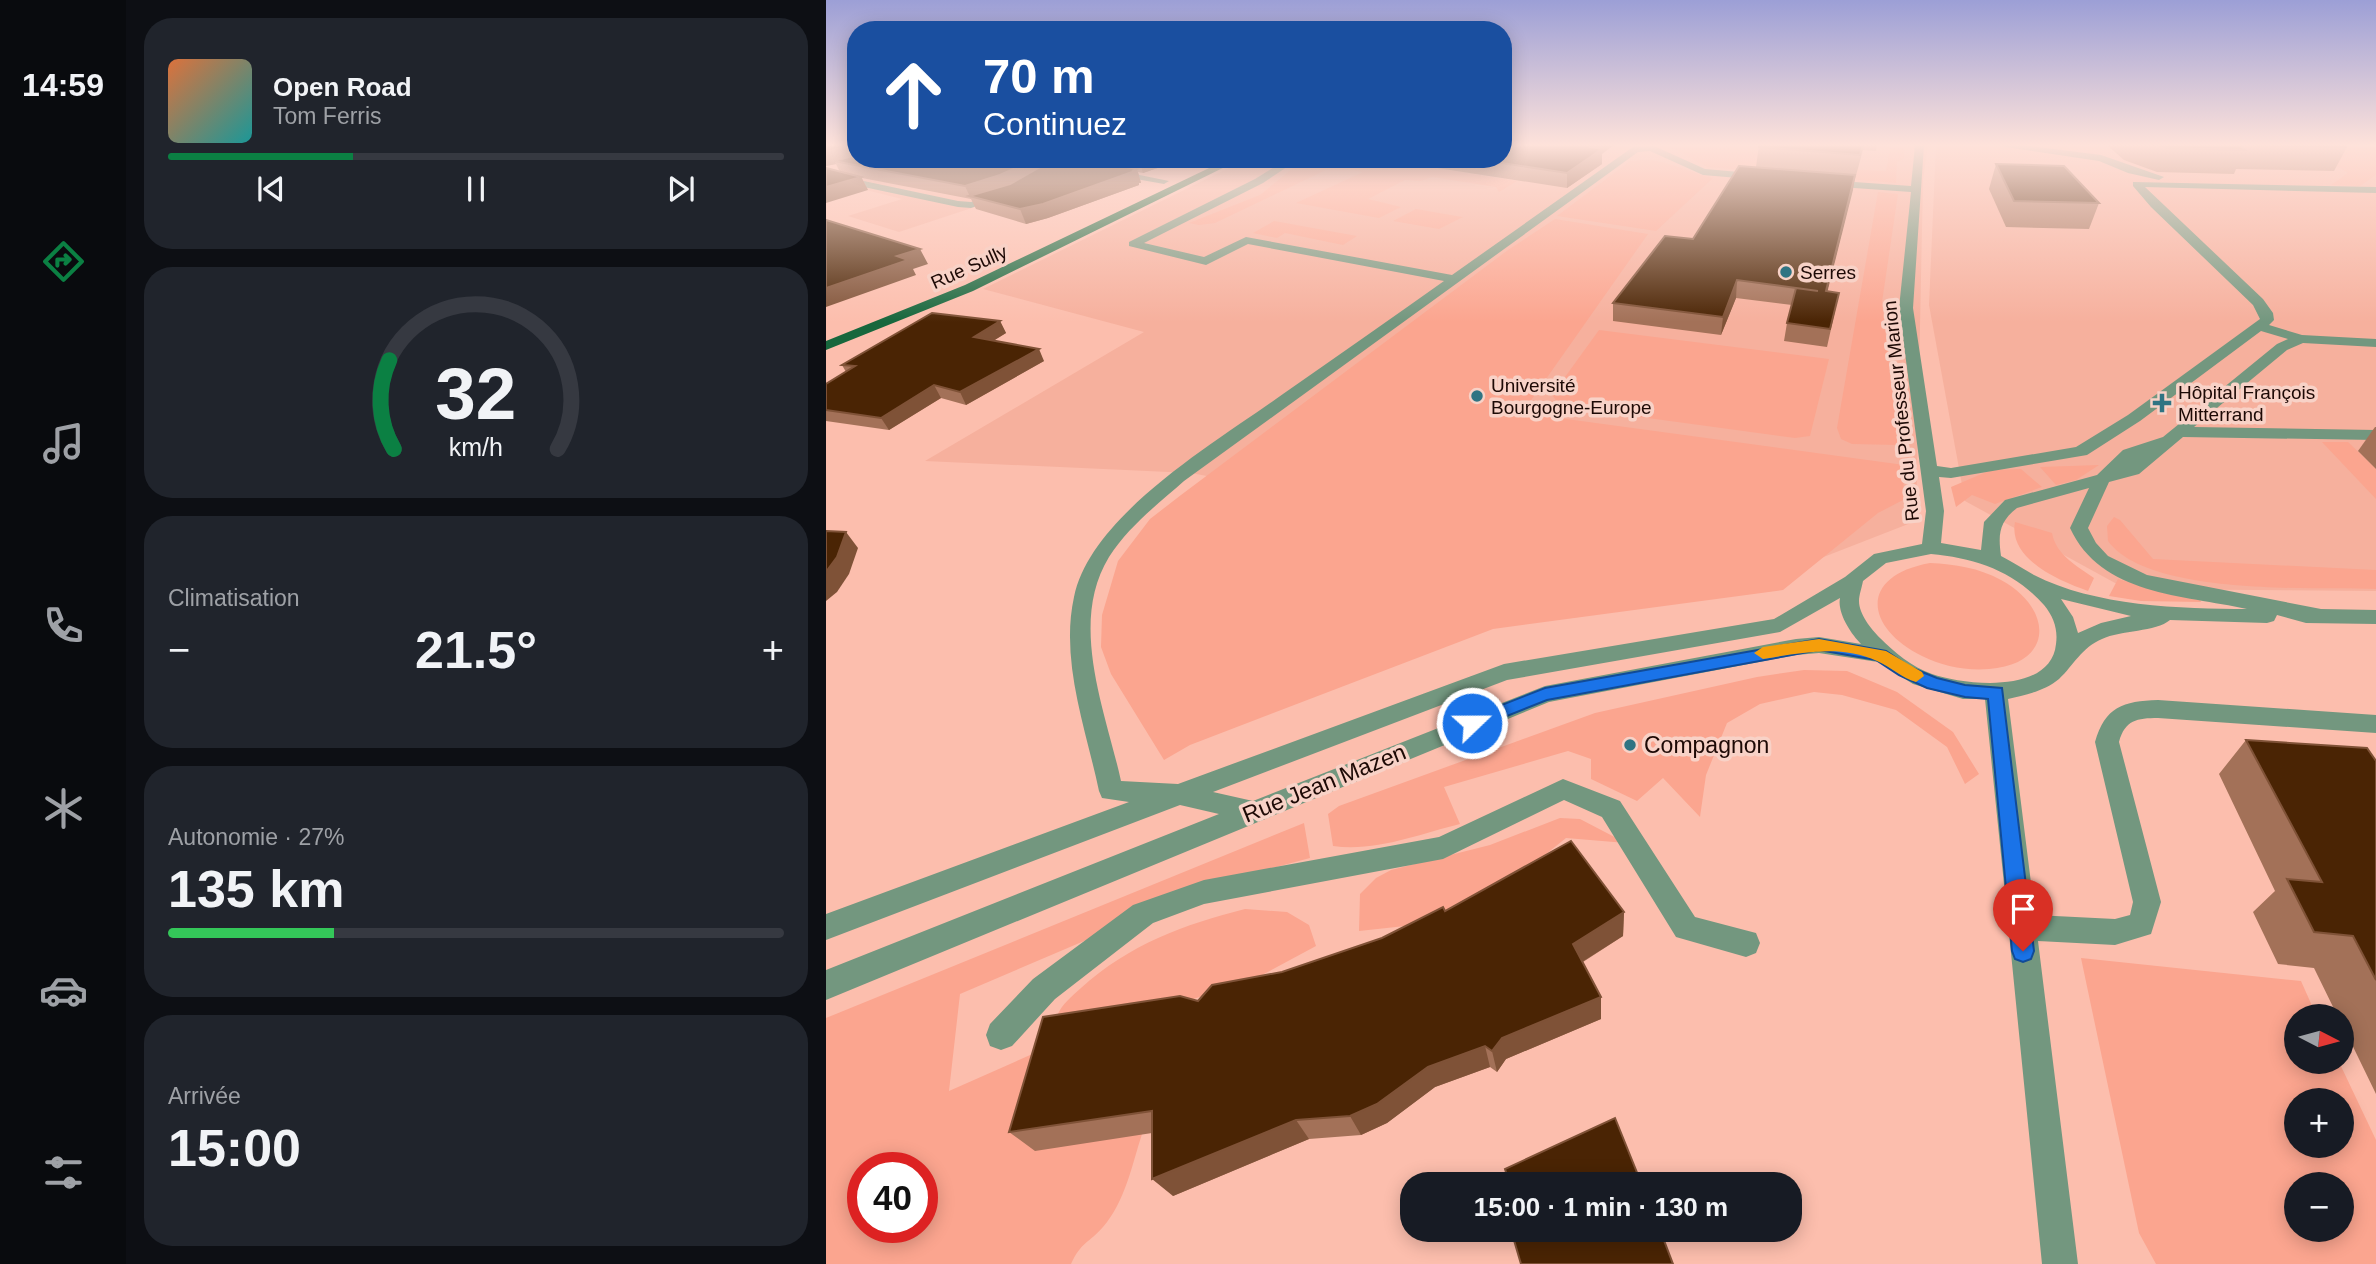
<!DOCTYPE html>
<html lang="fr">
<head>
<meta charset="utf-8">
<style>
	:root { --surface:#171b24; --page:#20242c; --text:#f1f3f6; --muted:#9ea1a6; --line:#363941; --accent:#0b8043 }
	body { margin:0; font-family:Arial,sans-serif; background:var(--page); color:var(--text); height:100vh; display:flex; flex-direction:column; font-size:26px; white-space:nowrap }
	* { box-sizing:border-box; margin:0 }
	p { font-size:23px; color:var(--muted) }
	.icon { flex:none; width:38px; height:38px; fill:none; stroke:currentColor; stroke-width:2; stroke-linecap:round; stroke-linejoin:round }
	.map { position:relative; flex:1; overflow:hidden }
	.drawer { display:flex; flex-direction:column; gap:18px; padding:18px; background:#0d0f14; width:700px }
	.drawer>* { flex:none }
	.top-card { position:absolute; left:21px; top:21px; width:665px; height:147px; border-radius:28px; box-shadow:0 4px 18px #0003; background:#1a4fa0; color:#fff; overflow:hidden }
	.needle { width:46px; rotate:96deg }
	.tools { position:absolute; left:1458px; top:1004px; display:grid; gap:14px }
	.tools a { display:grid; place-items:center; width:70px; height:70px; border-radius:50%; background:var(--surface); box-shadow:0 4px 18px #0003; font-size:35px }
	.speed { position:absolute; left:21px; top:1152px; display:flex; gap:14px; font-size:35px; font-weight:700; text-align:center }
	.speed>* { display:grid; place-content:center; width:91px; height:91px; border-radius:50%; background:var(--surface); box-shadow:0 4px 18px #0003; line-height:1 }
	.speed .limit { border:10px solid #d22; background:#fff; color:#111 }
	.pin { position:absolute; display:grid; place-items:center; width:60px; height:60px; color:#fff; margin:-72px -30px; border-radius:50% 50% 50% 0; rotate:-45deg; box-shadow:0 0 7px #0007 }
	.pin .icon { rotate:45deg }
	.me { position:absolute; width:77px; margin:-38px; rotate:68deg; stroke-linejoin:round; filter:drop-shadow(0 0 5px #0008) }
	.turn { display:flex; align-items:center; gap:24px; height:147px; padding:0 21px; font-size:32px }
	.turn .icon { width:91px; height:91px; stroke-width:2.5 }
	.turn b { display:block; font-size:49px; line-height:60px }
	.big { font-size:52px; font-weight:800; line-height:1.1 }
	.drawer .tile { flex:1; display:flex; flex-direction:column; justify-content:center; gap:10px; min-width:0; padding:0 24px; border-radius:28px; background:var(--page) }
	.drawer .dial { align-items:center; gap:0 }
	.dial svg { height:182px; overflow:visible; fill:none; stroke:var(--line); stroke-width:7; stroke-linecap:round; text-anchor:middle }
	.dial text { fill:var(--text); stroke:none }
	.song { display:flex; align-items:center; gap:21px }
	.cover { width:84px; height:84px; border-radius:10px; background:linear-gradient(135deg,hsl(20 70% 55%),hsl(180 70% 35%)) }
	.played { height:7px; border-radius:4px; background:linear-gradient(90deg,var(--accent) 30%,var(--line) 30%) }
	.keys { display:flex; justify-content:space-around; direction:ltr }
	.heat { display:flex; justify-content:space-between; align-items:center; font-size:38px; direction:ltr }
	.charge { height:10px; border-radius:5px; background:linear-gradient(90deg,#34c759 27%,var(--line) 0) }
	.trip { position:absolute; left:574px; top:1172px; width:402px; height:70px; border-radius:28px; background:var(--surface); box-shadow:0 4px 18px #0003; font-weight:800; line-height:70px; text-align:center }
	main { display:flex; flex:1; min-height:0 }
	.menu { display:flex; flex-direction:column; width:126px; justify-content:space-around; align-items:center; background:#090b0e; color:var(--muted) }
	.menu .icon { width:49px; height:49px }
	.menu .current { color:var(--accent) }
	.menu b { font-size:32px; color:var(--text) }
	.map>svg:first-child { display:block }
	.built { fill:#f6b09d }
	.green { fill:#fba58f; fill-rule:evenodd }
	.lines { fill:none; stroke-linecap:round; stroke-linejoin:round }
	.minor { fill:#73977f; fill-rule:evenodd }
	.major { fill:#17673d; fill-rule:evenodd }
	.wall { fill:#a37158 }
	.shaded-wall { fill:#7f5237 }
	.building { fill:#4a2404; stroke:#7f5237; stroke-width:2 }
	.route { fill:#1a73e8; stroke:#114b97; stroke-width:2 }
	.slow { fill:#f59e0b }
	.poi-dot { fill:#307483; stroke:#f8d2c7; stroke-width:2.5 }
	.labels { text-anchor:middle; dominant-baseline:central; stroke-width:7; stroke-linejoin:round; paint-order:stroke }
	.far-street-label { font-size:19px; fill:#1d0905; stroke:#f8d2c7 }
	.far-poi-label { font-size:19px; fill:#1d0905; stroke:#f8d2c7; text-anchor:start }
	.poi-label { font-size:23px; fill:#1d0905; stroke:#f8d2c7; text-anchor:start }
	.street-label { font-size:23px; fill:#1d0905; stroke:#f8d2c7 }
</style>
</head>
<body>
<main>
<nav class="menu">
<b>14:59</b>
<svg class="icon current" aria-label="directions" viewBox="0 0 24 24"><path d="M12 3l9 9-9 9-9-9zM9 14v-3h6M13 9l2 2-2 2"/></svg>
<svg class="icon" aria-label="music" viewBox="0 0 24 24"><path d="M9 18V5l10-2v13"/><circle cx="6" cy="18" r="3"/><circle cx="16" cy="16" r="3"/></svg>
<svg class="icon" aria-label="phone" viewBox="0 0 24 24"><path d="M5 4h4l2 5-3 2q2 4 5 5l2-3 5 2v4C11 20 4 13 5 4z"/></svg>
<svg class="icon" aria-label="climate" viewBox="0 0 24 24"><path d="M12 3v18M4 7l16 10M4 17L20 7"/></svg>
<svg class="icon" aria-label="car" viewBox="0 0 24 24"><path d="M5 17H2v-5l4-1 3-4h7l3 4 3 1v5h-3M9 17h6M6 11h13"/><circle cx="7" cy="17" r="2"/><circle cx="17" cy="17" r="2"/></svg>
<svg class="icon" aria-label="filters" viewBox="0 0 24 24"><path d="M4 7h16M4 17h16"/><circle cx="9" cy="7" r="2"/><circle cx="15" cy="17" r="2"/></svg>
</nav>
<section class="drawer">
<div class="tile">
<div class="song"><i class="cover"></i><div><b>Open Road</b><p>Tom Ferris</p></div></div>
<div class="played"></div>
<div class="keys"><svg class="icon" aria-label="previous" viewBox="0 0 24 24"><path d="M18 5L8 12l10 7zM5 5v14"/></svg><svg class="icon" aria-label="pause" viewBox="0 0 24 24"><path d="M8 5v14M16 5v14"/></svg><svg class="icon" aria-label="next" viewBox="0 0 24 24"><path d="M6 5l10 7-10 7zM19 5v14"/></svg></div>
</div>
<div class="tile dial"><svg viewBox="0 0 100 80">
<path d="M14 69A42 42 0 1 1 86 69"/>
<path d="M14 69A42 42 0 0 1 12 30" stroke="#0b8043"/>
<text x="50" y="56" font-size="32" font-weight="700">32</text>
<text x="50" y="72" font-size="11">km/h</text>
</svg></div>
<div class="tile"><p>Climatisation</p>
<div class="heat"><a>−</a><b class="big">21.5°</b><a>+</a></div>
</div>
<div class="tile"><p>Autonomie · 27%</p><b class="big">135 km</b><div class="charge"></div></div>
<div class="tile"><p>Arrivée</p><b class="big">15:00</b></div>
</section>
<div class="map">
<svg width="1550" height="1264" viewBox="0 0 1550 1264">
	<rect width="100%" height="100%" fill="#fcbead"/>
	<g class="built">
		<polygon points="0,145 30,159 261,170 73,232 22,216 76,199 0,180"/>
		<polygon points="677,145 1102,145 1097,180 1090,521 936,581 365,473 99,461 318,332 157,289 421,159 677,159"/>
		<polygon points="1110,145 1550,145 1550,591 1300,589 1139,501 1103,305"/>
	</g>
	<g class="green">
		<polygon points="841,145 935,151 952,167 1060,171 1065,145 1079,145 1078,158 1071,162 1070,183 881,167"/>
		<polygon points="1476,145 1550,145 1550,175 1534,186 1505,185 1522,173"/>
		<path d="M478,159H553L691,181L673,192L670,187L606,177L595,181L579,180L542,199L575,207L553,218L470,203L537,172C524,168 514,172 500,170L389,223L373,225L363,223L434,195Z"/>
		<path d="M818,160C843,160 863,173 887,178L830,231L731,216L804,161Z"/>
		<polygon points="1052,192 1072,194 1056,302 1072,445 1026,444 1015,439 1011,428"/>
		<polygon points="590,209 636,217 637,217 613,229 567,221"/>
		<polygon points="729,219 822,234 696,413 1078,465 1077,500 1052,513 957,590 667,629 364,745 338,760 285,674 275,647 276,615 292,561 324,519 355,495 682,250"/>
		<polygon points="448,221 531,236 517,245 459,233 451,238 427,233"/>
		<polygon points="773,330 1003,359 984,436 969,438 741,407 732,403 726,395"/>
		<polygon points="1496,442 1522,442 1550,469 1550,499"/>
		<polygon points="1273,465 1250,480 1230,485 1214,467"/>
		<polygon points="1195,469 1216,487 1169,504 1146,495 1130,507 1125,487 1165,470"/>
		<path d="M1288,517L1294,520L1327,559L1550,570V589C1485,587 1322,596 1282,541L1281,526Z"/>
		<path d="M1189,522L1226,533C1230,555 1251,566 1268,578L1262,591C1233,581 1182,559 1189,522Z"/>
		<path d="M1104,563C1129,564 1153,568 1175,580C1227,608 1229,664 1163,669C1140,671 1116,666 1096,656C1039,628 1032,576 1104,563Z"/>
		<polygon points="1292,579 1342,594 1374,599 1375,602 1315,601 1283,596"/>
		<path d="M978,670L1021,671L1071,692L1127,732L1153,774L1139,784L1121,747L1070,710L1016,695L988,692L934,704L901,723L880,775L874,817L837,778L811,801L765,779V759L742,751L618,787L634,824C593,834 550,852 507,846L502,814L513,806L769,713L931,677Z"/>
		<polygon points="734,818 754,819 800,843 740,838 674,891 607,923 533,931 534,894 550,878 565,870 664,845"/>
		<path d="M478,823L484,858L399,881L134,994L123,1091L236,1041L316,1134C306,1165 299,1202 277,1227C263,1243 255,1242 245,1264H0V1018ZM37,1167H96V1227H37Z"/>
		<path d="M419,909L461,912L483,925L490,946L423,982L341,1007L231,1016C236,1004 245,997 255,988C302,945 359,924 419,909Z"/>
		<path d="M1255,958L1475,981L1491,1017H1470V1062H1513L1550,1140V1264H1330L1313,1233ZM1470,1101H1516V1146H1470ZM1470,1185H1516V1230H1470Z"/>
	</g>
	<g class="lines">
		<g class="minor">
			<path d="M1089,145H1098L1087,308L1111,466L1125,468L1250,447L1302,415L1434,319L1427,305L1325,207L1307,186V182L1550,187V193L1319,187L1437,299L1447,313L1448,320L1443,325L1476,335L1550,339V347L1477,343L1461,350L1368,427L1550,430V440L1357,437L1313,474L1283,482L1262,528L1270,543L1282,556L1321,575L1495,609L1550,610V624L1480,623L1451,615L1448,621L1441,623L1344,620C1330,632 1295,630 1276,639C1255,648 1248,665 1233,679C1219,691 1199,695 1182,699L1209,915L1289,919L1304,915L1307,902L1269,742C1279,707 1297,701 1332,700L1550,715V733L1332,718C1311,718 1299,720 1293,742L1335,902L1325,934L1289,945L1212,941L1252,1264H1216L1183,933L1180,927L1182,923L1159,699H1137L1087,684L1052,662L993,653L970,655L723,702L0,1000V970L393,814L354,805L0,940V914L303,802L276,798L273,791C260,729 234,661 248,597C265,514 392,441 457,394C511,356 565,319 618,281L422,244L380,265L303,246V242L429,179L461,159H473L437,183L318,243L378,257L420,237L626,275L807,147L828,146L879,169L936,174L941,177L936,180L877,175L824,151L812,152L358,481C332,504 302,527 283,557C242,624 280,712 295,781L352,784L678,664L948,619L1019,577L1048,554L1096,544L1100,511L1073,308L1085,192L1000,186L995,183L1000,180L1085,186ZM1435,331L1462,339L1451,344L1337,437L1297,450L1271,475L1179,500L1158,522L1155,550L1115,543L1118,511L1113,477L1125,478L1261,455L1314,421ZM1263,488L1244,528C1275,595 1357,595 1421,609C1355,609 1268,606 1208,575C1197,569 1187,562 1175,556C1172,534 1173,522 1191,508ZM1105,554C1149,558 1188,571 1218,605C1228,617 1232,630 1230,644C1225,695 1138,685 1106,674C1086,667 1068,652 1054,638C1045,629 1033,614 1033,601C1033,595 1036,587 1037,581L1060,563ZM1014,598C1011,613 1025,634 1035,644L993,637L970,639L719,686L427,801L387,792L681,680L954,632ZM1235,599L1305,616L1275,623L1252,633L1247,617Z"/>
			<polygon points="1167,145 1196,145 1275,155 1338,177 1333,180 1302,173 1273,161"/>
			<polygon points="297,159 310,159 289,170 343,181 338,184 282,174 280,167"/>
			<polygon points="341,159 369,159 381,163 376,166"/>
			<polygon points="0,173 132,201 145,202 172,194 177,197 145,208 132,207 0,179"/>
			<polygon points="737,779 794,801 869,917 930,933 934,943 930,953 920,957 850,937 776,817 738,800 617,859 378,904 327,923 229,999 186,1046 175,1050 164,1046 160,1035 164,1024 207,979 307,905 378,880 613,837"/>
		</g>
		<polygon class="major" points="402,159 415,159 147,291 0,350 0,341 139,285"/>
	</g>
	<g class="wall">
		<polygon points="0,145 30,159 283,163 296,166 293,159 345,159 346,163 317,173 312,172 315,183 313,183 313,185 222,218 200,224 150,209 145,199 36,178 42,190 14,172 10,164 0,166"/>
		<polygon points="933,145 1051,145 1050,151 1037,150 1029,179 1001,291 1013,293 1001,347 958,341 961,323 966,305 910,298 895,335 787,321 787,303 867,239 930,167"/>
		<polygon points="1281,145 1517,145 1521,147 1508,171 1410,169 1408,174 1331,172 1298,160"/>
		<polygon points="776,154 776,164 741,188 553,159 677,159"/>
		<polygon points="1170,164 1273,203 1263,229 1180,227 1163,189"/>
		<polygon points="174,321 180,333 167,341 218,361 140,405 115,398 63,430 0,421 0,384 20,372 16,365"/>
		<polygon points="1549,427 1550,427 1550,469 1532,451"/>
		<polygon points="1420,740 1550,761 1550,1094 1516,1024 1516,1017 1512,1017 1488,968 1452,964 1427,912 1449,891 1393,774"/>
		<polygon points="619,911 798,912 797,936 757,962 775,997 775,1019 680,1059 671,1072 664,1067 609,1087 561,1123 535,1135 483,1139 347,1196 326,1133 209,1151 183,1132 372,1001 556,938"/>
	</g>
	<g class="shaded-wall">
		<polygon points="26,145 30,145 30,159 8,161 10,164 0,166 0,152"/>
		<polygon points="768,145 788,145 776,154 776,164 741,188 741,173"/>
		<polygon points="209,159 241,159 180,189 143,196 145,199 139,186"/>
		<polygon points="274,159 291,159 278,166 279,175"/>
		<polygon points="315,159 345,159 346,163 317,173 313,160"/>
		<polygon points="311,169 315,183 313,183 313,185 222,218 200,224 194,209"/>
		<polygon points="1029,175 1027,190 997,309 1000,291"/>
		<polygon points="35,177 42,190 0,203 0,187"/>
		<polygon points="94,249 102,264 87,269 90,275 0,307 0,288 71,256"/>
		<polygon points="911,280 910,298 895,335 897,317"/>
		<polygon points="174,321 180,333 154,349 148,337"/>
		<polygon points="213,349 218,361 140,405 134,392"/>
		<polygon points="108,385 115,398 63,430 55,418"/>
		<polygon points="20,532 32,548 23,574 11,592 0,601 0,572"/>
		<polygon points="798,912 797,936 748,967 747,944"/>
		<polygon points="775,997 775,1019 680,1059 671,1072 666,1051 676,1038"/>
		<polygon points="659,1046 664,1067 609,1087 561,1123 535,1135 524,1116 602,1067"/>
		<polygon points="470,1120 483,1139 347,1196 326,1179"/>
	</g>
	<g class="building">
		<polygon points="0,145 26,145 0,152"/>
		<polygon points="677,145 768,145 765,147 776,149 741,173 650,159 677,159"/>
		<polygon points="933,145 1037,145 1034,155 933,147"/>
		<polygon points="1333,145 1413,145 1419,150 1341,148"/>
		<polygon points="1418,145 1517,145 1521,147"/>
		<polygon points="30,155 30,159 209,159 174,175 139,186 8,161"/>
		<polygon points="233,159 274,159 275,162 311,169 306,171 309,171 217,204 194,209 143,196 184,184 216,166"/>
		<polygon points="1170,164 1238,166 1273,203 1188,201"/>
		<polygon points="913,166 1029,175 1000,291 1013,293 1004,329 961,323 970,288 992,291 911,280 897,317 787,303 839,236 867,239"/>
		<polygon points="0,168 35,177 0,187"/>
		<polygon points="0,220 94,249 71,256 82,260 0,288"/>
		<polygon points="106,313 174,321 148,337 213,349 134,392 108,385 55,418 0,410 0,384 29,366 16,365"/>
		<polygon points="0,531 20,532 11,557 0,572"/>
		<polygon points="1420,740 1541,748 1550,761 1550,980 1527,936 1488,932 1461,879 1496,882"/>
		<polygon points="745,841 798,912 747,944 775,997 676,1038 666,1051 659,1046 602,1067 551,1104 524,1116 470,1120 326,1179 326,1111 183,1132 217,1017 354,996 372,1001 386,985 456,972 556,938 617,907 619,911"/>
		<polygon points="789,1118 816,1185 684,1185 679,1169"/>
		<polygon points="685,1230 834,1230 847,1264 695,1264"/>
	</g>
	<linearGradient id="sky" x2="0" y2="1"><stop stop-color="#9c9fd6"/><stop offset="0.45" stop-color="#fee2da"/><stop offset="1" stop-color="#fee2da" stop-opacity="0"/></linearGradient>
	<rect width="1550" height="322" fill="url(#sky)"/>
	<polygon class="route" points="993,639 1060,651 1084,667 1111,678 1139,685 1176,688 1208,951 1205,959 1197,962 1189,959 1186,951 1162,699 1139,697 1101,688 1073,675 1050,660 993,650 721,700 646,730 640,728 637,723 640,719 719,688"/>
	<path class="slow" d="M993,639L1060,651L1096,672L1098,676L1090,682C1076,678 1065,667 1051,661C1015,644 974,653 937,659L928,653L937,647Z"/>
	<g class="poi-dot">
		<circle cx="960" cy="272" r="7"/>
		<circle cx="651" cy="396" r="7"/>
		<path d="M1332.5 392.5h7v7h7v7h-7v7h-7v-7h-7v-7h7z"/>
		<circle cx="804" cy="745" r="7"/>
	</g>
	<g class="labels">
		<g class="far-street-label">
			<text transform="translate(143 267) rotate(-24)">Rue Sully</text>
			<text transform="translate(1075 411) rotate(-96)">Rue du Professeur Marion</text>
		</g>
		<g class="far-poi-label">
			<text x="974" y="272">Serres</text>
			<text x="665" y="385">Université<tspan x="665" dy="22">Bourgogne-Europe</tspan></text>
			<text x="1352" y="392">Hôpital François<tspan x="1352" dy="22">Mitterrand</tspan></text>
		</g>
		<g class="poi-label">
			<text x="818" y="745">Compagnon</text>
		</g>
		<g class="street-label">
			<text transform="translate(498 783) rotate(-22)">Rue Jean Mazen</text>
		</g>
	</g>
</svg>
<div class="tools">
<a><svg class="needle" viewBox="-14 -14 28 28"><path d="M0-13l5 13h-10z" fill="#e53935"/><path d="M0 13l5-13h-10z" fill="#9ea1a6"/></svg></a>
<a>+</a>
<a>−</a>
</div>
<div class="speed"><div class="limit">40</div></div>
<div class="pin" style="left:1197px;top:951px;background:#d93025"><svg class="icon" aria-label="arrive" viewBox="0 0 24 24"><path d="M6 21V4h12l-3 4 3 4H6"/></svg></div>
<svg class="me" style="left:646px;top:723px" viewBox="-20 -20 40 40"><circle r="17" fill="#1a73e8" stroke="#fff" stroke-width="3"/><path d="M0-11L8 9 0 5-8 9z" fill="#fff"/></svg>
<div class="trip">15:00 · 1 min · 130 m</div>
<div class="top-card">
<div class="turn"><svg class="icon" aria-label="ahead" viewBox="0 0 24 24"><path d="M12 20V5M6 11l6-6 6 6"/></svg><div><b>70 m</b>Continuez</div></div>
</div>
</div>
</main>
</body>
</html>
